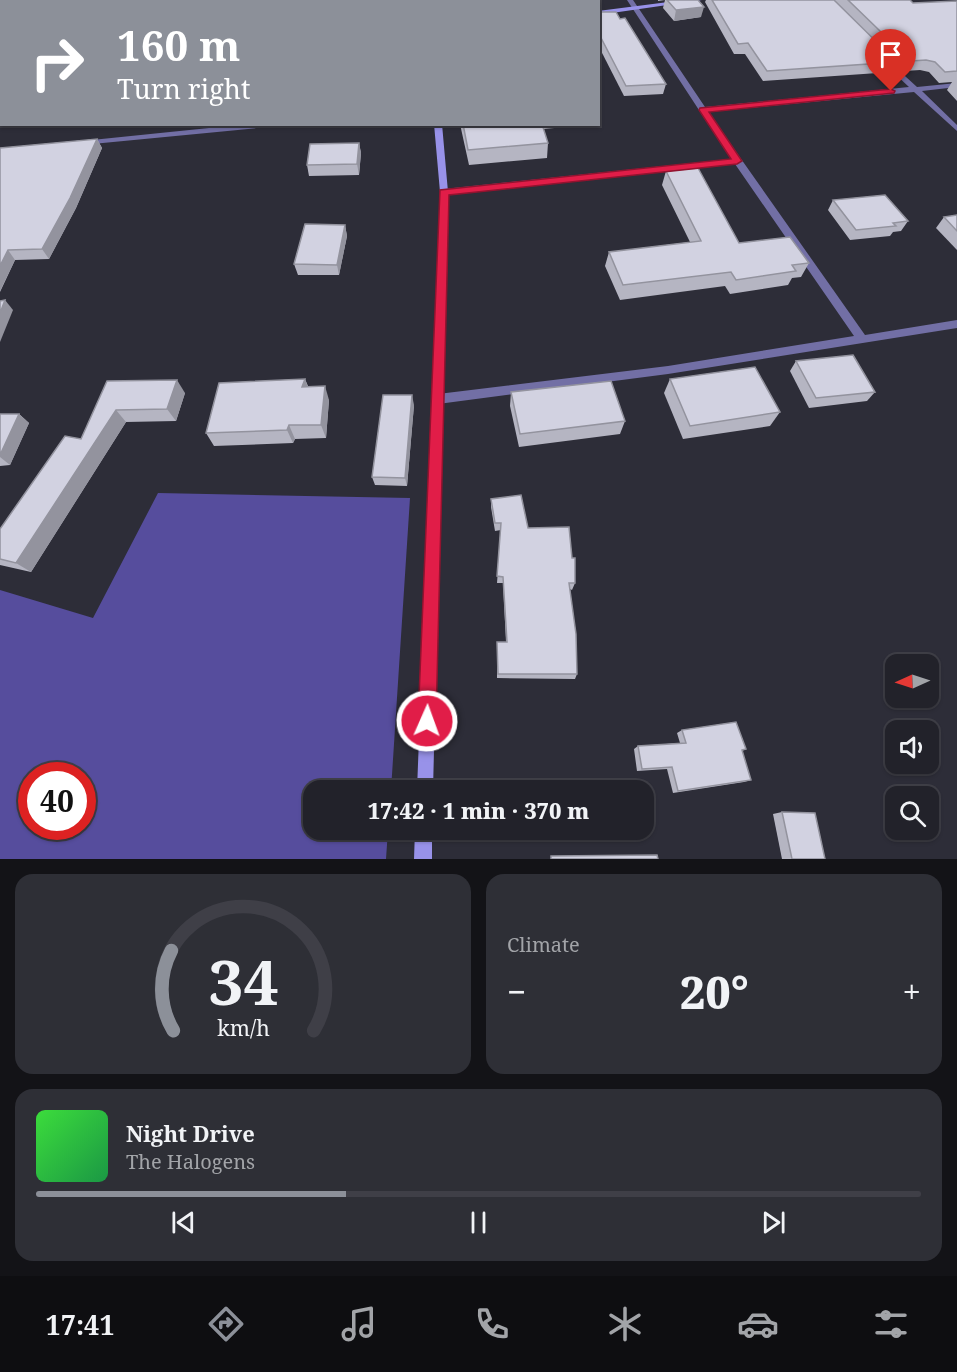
<!DOCTYPE html>
<html lang="en">
<head>
<meta charset="utf-8">
<style>
	:root { --surface:#22222a; --page:#2e2f36; --text:#f1f3f6; --muted:#a2a4a8; --line:#3f3f47; --accent:#8c9099 }
	body { margin:0; font-family:"Noto Serif",serif; background:var(--page); color:var(--text); height:100vh; display:flex; flex-direction:column; font-size:22px; white-space:nowrap }
	* { box-sizing:border-box; margin:0 }
	p { font-size:20px; color:var(--muted) }
	.icon { flex:none; width:33px; height:33px; fill:none; stroke:currentColor; stroke-width:2; stroke-linecap:round; stroke-linejoin:round }
	.map { position:relative; height:859px; overflow:hidden }
	.details { display:flex; flex-direction:column; gap:15px; padding:15px; background:#131317; flex:1 }
	.details>* { flex:none }
	.guide { position:absolute; left:0px; top:0px; width:600px; height:126px; box-shadow:0 2px 4px #0004,0 0 0 2px var(--line); background:#8c9099; color:#fff; overflow:hidden }
	.needle { width:39px; rotate:267deg }
	.controls { position:absolute; left:885px; top:654px; display:grid; gap:12px }
	.controls a { display:grid; place-items:center; width:54px; height:54px; border-radius:12px; background:var(--surface); box-shadow:0 2px 4px #0004,0 0 0 2px var(--line); font-size:30px }
	.speed { position:absolute; left:18px; top:762px; display:flex; gap:12px; font-size:30px; font-weight:700; text-align:center }
	.speed>* { display:grid; place-content:center; width:78px; height:78px; border-radius:50%; background:var(--surface); box-shadow:0 2px 4px #0004,0 0 0 2px var(--line); line-height:1 }
	.speed .limit { border:9px solid #d22; background:#fff; color:#111 }
	.pin { position:absolute; display:grid; place-items:center; width:51px; height:51px; color:#fff; margin:-62px -26px; border-radius:50% 50% 50% 0; rotate:-45deg; box-shadow:0 0 6px #0007 }
	.pin .icon { rotate:45deg }
	.me { position:absolute; width:66px; margin:-33px; rotate:2deg; stroke-linejoin:round; filter:drop-shadow(0 0 4px #0008) }
	.turn { display:flex; align-items:center; gap:21px; height:126px; padding:0 18px; font-size:27px }
	.turn .icon { width:78px; height:78px; stroke-width:2.5 }
	.turn b { display:block; font-size:42px; line-height:51px }
	.big { font-size:45px; font-weight:800; line-height:1.1 }
	.details .widget { flex:1; display:flex; flex-direction:column; justify-content:center; gap:9px; min-width:0; padding:0 21px; border-radius:18px; background:var(--page) }
	.details .dial { align-items:center; gap:0 }
	.dial svg { height:156px; overflow:visible; fill:none; stroke:var(--line); stroke-width:7; stroke-linecap:round; text-anchor:middle }
	.dial text { fill:var(--text); stroke:none }
	.song { display:flex; align-items:center; gap:18px }
	.cover { width:72px; height:72px; border-radius:9px; background:linear-gradient(135deg,hsl(120 70% 55%),hsl(140 70% 35%)) }
	.played { height:6px; border-radius:3px; background:linear-gradient(90deg,var(--accent) 35%,var(--line) 35%) }
	.keys { display:flex; justify-content:space-around; direction:ltr }
	.heat { display:flex; justify-content:space-between; align-items:center; font-size:33px; direction:ltr }
	.details .tiles { flex:1; display:grid; gap:15px; grid-template-columns:1fr 1fr }
	.widget:last-child { grid-column:span 2 }
	.trip { position:absolute; left:303px; top:780px; width:351px; height:60px; border-radius:18px; background:var(--surface); box-shadow:0 2px 4px #0004,0 0 0 2px var(--line); font-weight:800; line-height:60px; text-align:center }
	.tab-bar { display:flex; height:96px; justify-content:space-around; align-items:center; background:#0e0e11; color:var(--muted) }
	.tab-bar .icon { width:42px; height:42px }
	.tab-bar .on { color:var(--accent) }
	.tab-bar b { font-size:27px; color:var(--text) }
	.map>svg:first-child { display:block }
	.forest { fill:#564d9d; fill-rule:evenodd }
	.lines { fill:none; stroke-linecap:round; stroke-linejoin:round }
	.street { fill:#726fa5; fill-rule:evenodd }
	.secondary { fill:#9892e9; fill-rule:evenodd }
	.wall { fill:#b5b5c2 }
	.shaded-wall { fill:#93939e }
	.building { fill:#d2d2e1; stroke:#93939e; stroke-width:1.5 }
	.route { fill:#e11d48; stroke:#92132f; stroke-width:1.5 }
</style>
</head>
<body>
<div class="map">
<svg width="957" height="859" viewBox="0 0 957 859">
	<rect width="100%" height="100%" fill="#2d2d38"/>
	<path class="forest" d="M158,493L410,498L391,790H314V830H388L386,859H0V590L93,618ZM32,776H82V826H32Z"/>
	<g class="lines">
		<g class="street">
			<rect x="407" y="0" width="6" height="2"/>
			<polygon points="627,0 633,0 705,107 909,87 879,59 879,55 882,55 917,87 957,83 957,87 922,91 957,125 957,131 914,92 708,112 865,335 957,320 957,328 668,374 438,404 434,402 432,399 434,396 438,394 668,366 854,336 735,164 441,194 440,192 444,189 731,159"/>
			<polygon points="248,124 282,124 278,126 82,145 78,143 82,141"/>
		</g>
		<g class="secondary">
			<polygon points="684,0 702,0 598,15 598,11"/>
			<polygon points="434,124 442,124 448,192 433,790 417,790 440,192"/>
			<polygon points="415,830 432,830 432,859 414,859"/>
		</g>
	</g>
	<g class="wall">
		<polygon points="427,0 555,0 555,2 428,2"/>
		<polygon points="658,0 698,0 701,17 674,21 663,8 665,0 658,1"/>
		<polygon points="706,0 910,0 913,3 957,1 957,101 947,90 952,82 939,83 929,72 920,70 905,71 897,63 892,72 763,81 745,54 734,54 705,2"/>
		<polygon points="598,12 620,19 666,84 663,94 624,96 598,45"/>
		<polygon points="460,124 588,124 588,125 543,129 548,143 547,158 469,165"/>
		<polygon points="97,139 102,148 76,208 49,259 15,260 0,292 0,148"/>
		<polygon points="359,143 361,153 359,175 309,176 307,165"/>
		<polygon points="666,171 739,243 809,263 801,277 792,278 788,285 730,294 725,286 620,300 605,266 609,252 690,242 662,185"/>
		<polygon points="833,200 908,221 901,231 893,232 890,236 850,240 828,210"/>
		<polygon points="957,215 957,250 936,228 944,217"/>
		<polygon points="345,225 347,236 339,275 298,275 294,264"/>
		<polygon points="796,361 875,392 867,401 809,408 790,371"/>
		<polygon points="305,379 308,386 329,400 326,438 295,439 293,443 214,446 206,433"/>
		<polygon points="670,379 780,412 770,426 683,439 664,393"/>
		<polygon points="107,381 185,393 176,421 126,422 31,572 0,565 0,529 81,439"/>
		<polygon points="511,392 625,421 620,434 519,447 510,406"/>
		<polygon points="414,405 407,486 375,485 372,477"/>
		<polygon points="0,414 19,414 29,423 10,465 0,466"/>
		<polygon points="491,499 528,528 575,583 572,590 570,589 577,674 575,679 497,678 497,642 506,642 503,583 497,583 501,530 495,531 491,507"/>
		<polygon points="682,730 746,749 742,751 751,780 744,782 673,793 667,769 637,771 634,749 638,746 680,743 677,733"/>
		<polygon points="782,812 825,859 782,859 773,814"/>
	</g>
	<g class="shaded-wall">
		<polygon points="190,0 200,0 199,2 190,2"/>
		<polygon points="704,7 701,17 674,21 676,10"/>
		<polygon points="97,139 102,148 76,208 49,259 42,249"/>
		<polygon points="359,143 361,153 359,175 357,164"/>
		<polygon points="345,225 347,236 339,275 337,265"/>
		<polygon points="8,250 15,260 0,291 0,266"/>
		<polygon points="5,300 13,310 0,342 0,313"/>
		<polygon points="305,379 310,393 302,387"/>
		<polygon points="177,380 185,393 176,421 167,409"/>
		<polygon points="325,386 329,400 326,438 321,425"/>
		<polygon points="412,395 414,405 407,486 405,478"/>
		<polygon points="116,410 126,422 31,572 16,563"/>
		<polygon points="19,414 29,423 10,465 0,457 0,455"/>
		<polygon points="289,425 295,439 293,443 287,430"/>
	</g>
	<g class="building">
		<polygon points="162,0 190,0 190,2 161,2"/>
		<polygon points="277,0 302,0 302,2 276,2"/>
		<polygon points="430,0 480,0 481,2 430,2"/>
		<polygon points="667,0 698,0 704,7 676,10"/>
		<polygon points="712,0 834,0 897,62 767,71 748,43 738,44"/>
		<polygon points="848,0 910,0 913,3 957,1 957,71 945,72 935,62 926,60 911,61"/>
		<polygon points="598,12 616,12 620,19 625,18 666,84 626,86 598,32"/>
		<polygon points="463,124 542,124 548,143 468,150"/>
		<polygon points="97,139 70,198 42,249 8,250 0,266 0,148"/>
		<polygon points="359,143 357,164 307,165 310,144"/>
		<polygon points="698,168 739,243 790,237 809,263 792,265 796,271 736,280 731,272 623,285 609,252 701,241 666,171"/>
		<polygon points="885,195 908,221 893,223 896,226 856,230 833,200"/>
		<polygon points="957,215 957,231 944,217"/>
		<polygon points="305,224 345,225 337,265 294,264"/>
		<polygon points="5,300 0,313 0,301"/>
		<polygon points="853,355 875,392 816,398 796,361"/>
		<polygon points="755,367 780,412 690,426 670,379"/>
		<polygon points="305,379 302,387 325,386 321,425 289,425 287,430 206,433 219,383"/>
		<polygon points="177,380 167,409 116,410 16,563 0,559 0,529 65,436 81,439 107,381"/>
		<polygon points="611,381 625,421 520,434 511,392"/>
		<polygon points="383,395 412,395 405,478 372,477"/>
		<polygon points="0,414 19,414 0,455"/>
		<polygon points="521,495 528,528 569,527 572,558 575,558 575,583 569,583 576,634 577,674 498,674 497,642 507,642 503,577 497,576 501,523 495,523 491,499"/>
		<polygon points="736,722 746,749 742,750 751,780 678,791 672,767 642,769 638,746 686,743 682,730"/>
		<polygon points="782,812 815,813 825,859 792,859"/>
		<polygon points="657,855 658,859 551,859 551,856"/>
	</g>
	<polygon class="route" points="891,89 895,91 894,93 709,112 742,161 737,164 449,195 436,721 434,728 427,730 421,728 418,721 440,190 731,159 699,110 700,108"/>
</svg>
<div class="controls">
<a><svg class="needle" viewBox="-14 -14 28 28"><path d="M0-13l5 13h-10z" fill="#e53935"/><path d="M0 13l5-13h-10z" fill="#a2a4a8"/></svg></a>
<a><svg class="icon" aria-label="sound" viewBox="0 0 24 24"><path d="M4 9h4l5-4v14l-5-4H4zM17 9q2 3 0 6"/></svg></a>
<a><svg class="icon" aria-label="search" viewBox="0 0 24 24"><circle cx="10" cy="10" r="6"/><path d="M15 15l6 6"/></svg></a>
</div>
<div class="speed"><div class="limit">40</div></div>
<div class="pin" style="left:891px;top:91px;background:#d93025"><svg class="icon" aria-label="arrive" viewBox="0 0 24 24"><path d="M6 21V4h12l-3 4 3 4H6"/></svg></div>
<svg class="me" style="left:427px;top:721px" viewBox="-20 -20 40 40"><circle r="17" fill="#e11d48" stroke="#fff" stroke-width="3"/><path d="M0-11L8 9 0 5-8 9z" fill="#fff"/></svg>
<div class="trip">17:42 · 1 min · 370 m</div>
<div class="guide">
<div class="turn"><svg class="icon" aria-label="right" viewBox="0 0 24 24"><path d="M7 20v-9h11M14 6l5 5-5 5"/></svg><div><b>160 m</b>Turn right</div></div>
</div>
</div>
<section class="details">
<div class="tiles">
<div class="widget dial"><svg viewBox="0 0 100 80">
<path d="M14 69A42 42 0 1 1 86 69"/>
<path d="M14 69A42 42 0 0 1 13 28" stroke="#8c9099"/>
<text x="50" y="56" font-size="32" font-weight="700">34</text>
<text x="50" y="72" font-size="11">km/h</text>
</svg></div>
<div class="widget"><p>Climate</p>
<div class="heat"><a>−</a><b class="big">20°</b><a>+</a></div>
</div>
<div class="widget">
<div class="song"><i class="cover"></i><div><b>Night Drive</b><p>The Halogens</p></div></div>
<div class="played"></div>
<div class="keys"><svg class="icon" aria-label="previous" viewBox="0 0 24 24"><path d="M18 5L8 12l10 7zM5 5v14"/></svg><svg class="icon" aria-label="pause" viewBox="0 0 24 24"><path d="M8 5v14M16 5v14"/></svg><svg class="icon" aria-label="next" viewBox="0 0 24 24"><path d="M6 5l10 7-10 7zM19 5v14"/></svg></div>
</div>
</div>
</section>
<nav class="tab-bar">
<b>17:41</b>
<svg class="icon on" aria-label="directions" viewBox="0 0 24 24"><path d="M12 3l9 9-9 9-9-9zM9 14v-3h6M13 9l2 2-2 2"/></svg>
<svg class="icon" aria-label="music" viewBox="0 0 24 24"><path d="M9 18V5l10-2v13"/><circle cx="6" cy="18" r="3"/><circle cx="16" cy="16" r="3"/></svg>
<svg class="icon" aria-label="phone" viewBox="0 0 24 24"><path d="M5 4h4l2 5-3 2q2 4 5 5l2-3 5 2v4C11 20 4 13 5 4z"/></svg>
<svg class="icon" aria-label="climate" viewBox="0 0 24 24"><path d="M12 3v18M4 7l16 10M4 17L20 7"/></svg>
<svg class="icon" aria-label="car" viewBox="0 0 24 24"><path d="M5 17H2v-5l4-1 3-4h7l3 4 3 1v5h-3M9 17h6M6 11h13"/><circle cx="7" cy="17" r="2"/><circle cx="17" cy="17" r="2"/></svg>
<svg class="icon" aria-label="filters" viewBox="0 0 24 24"><path d="M4 7h16M4 17h16"/><circle cx="9" cy="7" r="2"/><circle cx="15" cy="17" r="2"/></svg>
</nav>
</body>
</html>
